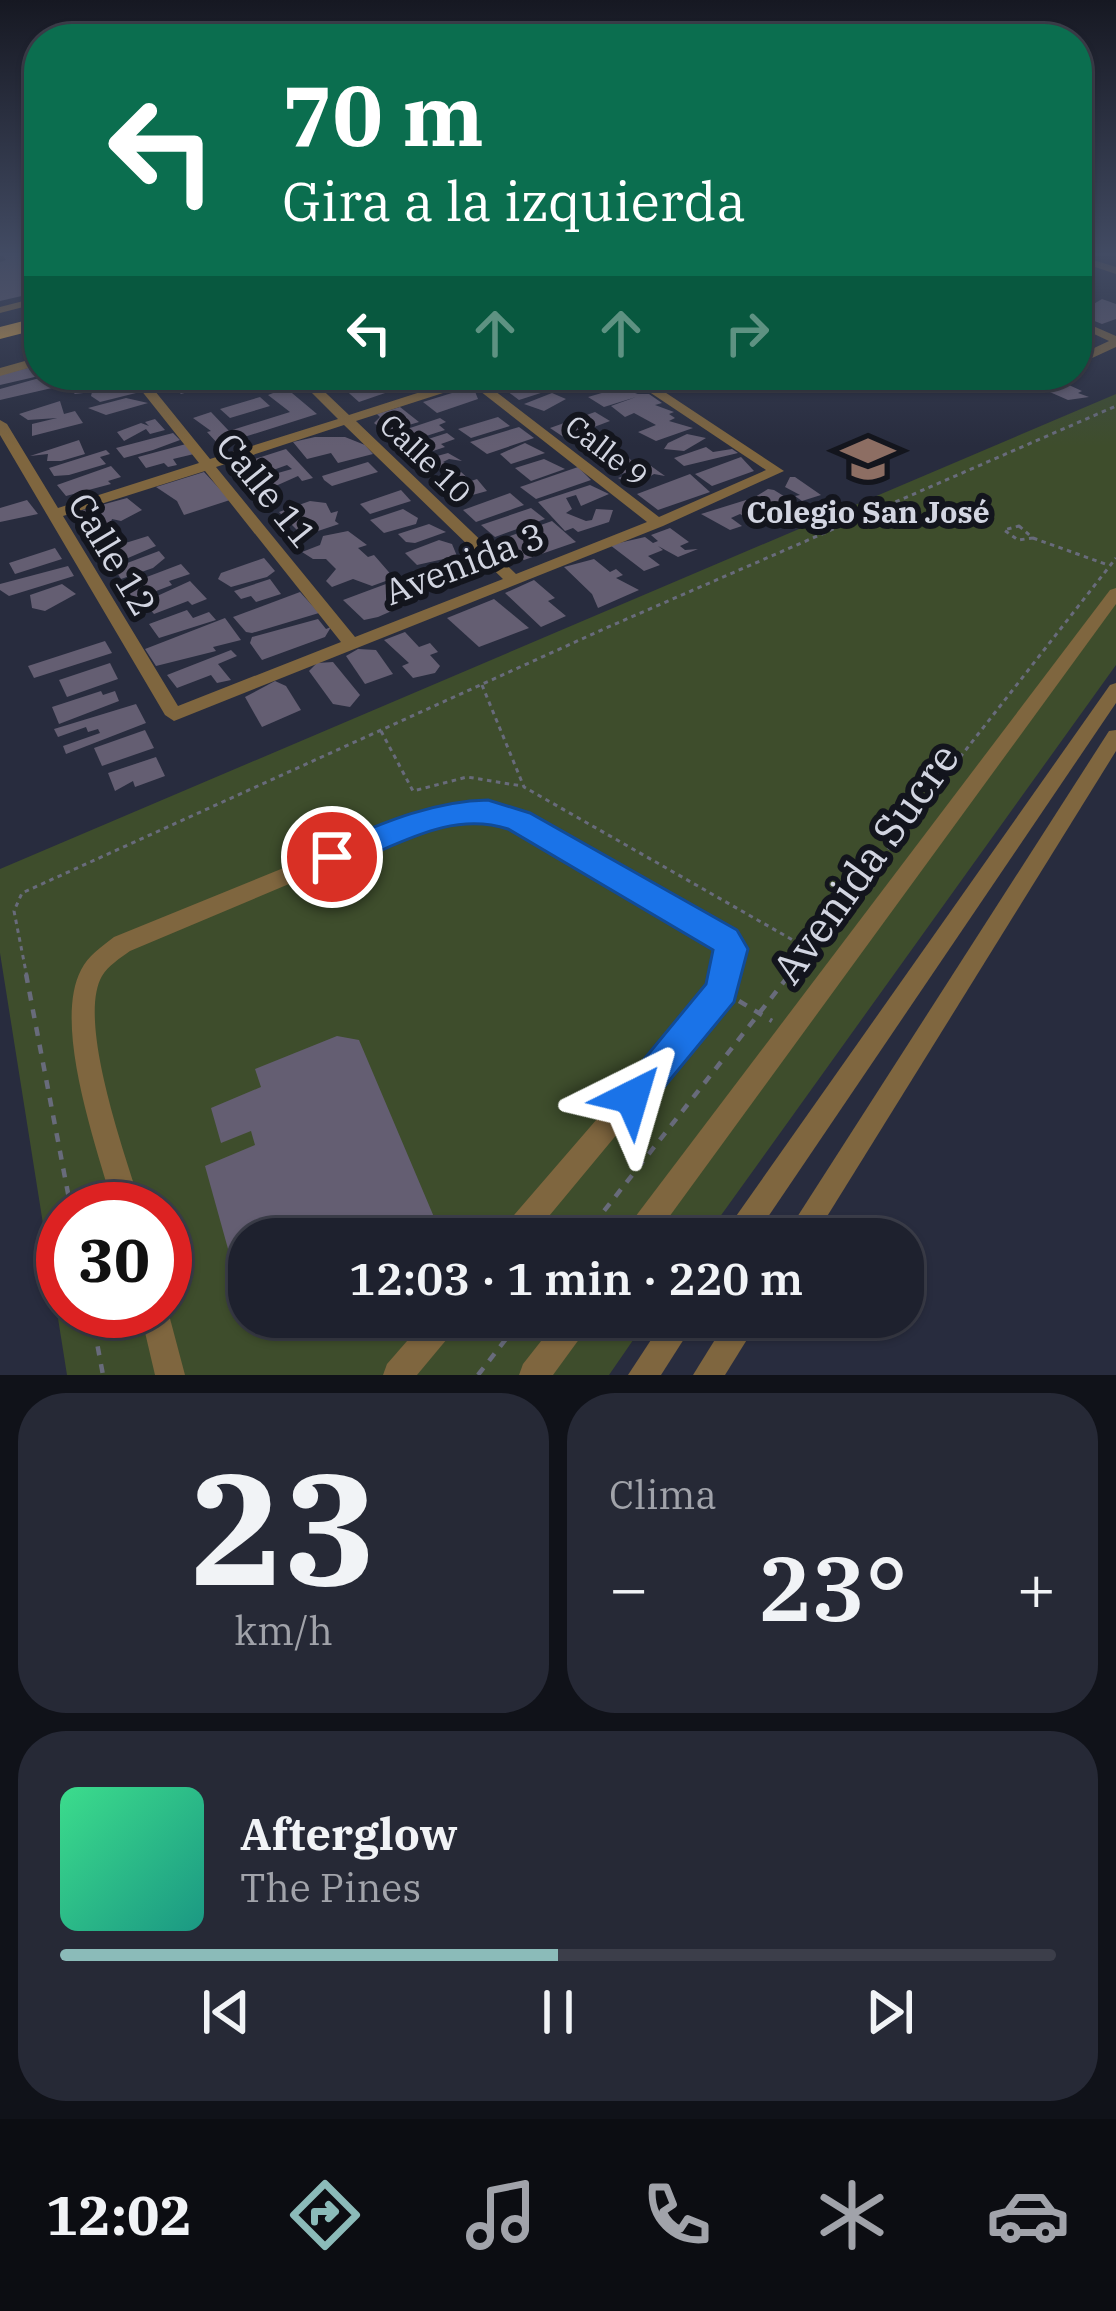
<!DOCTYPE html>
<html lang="es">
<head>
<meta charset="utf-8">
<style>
	:root { --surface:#1e212e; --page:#262936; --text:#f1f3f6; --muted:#a1a3aa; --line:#3c3e4a; --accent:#8bbbb9 }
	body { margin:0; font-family:"IBM Plex Serif",serif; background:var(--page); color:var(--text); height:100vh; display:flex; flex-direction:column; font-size:45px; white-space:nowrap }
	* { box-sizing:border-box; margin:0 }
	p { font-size:39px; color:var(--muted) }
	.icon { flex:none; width:66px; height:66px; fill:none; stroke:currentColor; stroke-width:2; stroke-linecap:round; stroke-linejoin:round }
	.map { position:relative; height:1375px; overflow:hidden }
	.panel { display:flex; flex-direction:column; gap:18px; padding:18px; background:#101219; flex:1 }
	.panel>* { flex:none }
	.guide { position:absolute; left:24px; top:24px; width:1068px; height:366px; border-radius:48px; box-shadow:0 3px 9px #0004,0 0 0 3px var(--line); background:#0b6e4f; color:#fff; overflow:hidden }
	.speed { position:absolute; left:36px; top:1182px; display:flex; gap:24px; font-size:60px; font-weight:700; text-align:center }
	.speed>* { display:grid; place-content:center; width:156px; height:156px; border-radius:50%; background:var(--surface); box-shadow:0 3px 9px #0004,0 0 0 3px var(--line); line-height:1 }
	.speed .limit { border:18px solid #d22; background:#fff; color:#111 }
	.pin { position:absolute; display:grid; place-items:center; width:102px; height:102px; color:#fff; margin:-51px; border:6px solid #fff; border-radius:50%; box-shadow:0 3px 12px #0007 }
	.me { position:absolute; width:132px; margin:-66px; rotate:40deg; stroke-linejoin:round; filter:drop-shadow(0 0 9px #0008) }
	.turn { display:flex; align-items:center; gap:42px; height:252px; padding:0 60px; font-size:54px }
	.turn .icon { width:156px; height:156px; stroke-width:2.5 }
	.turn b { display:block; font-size:84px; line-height:102px }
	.lanes { display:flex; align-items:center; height:114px; padding:0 60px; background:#0003; justify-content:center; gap:60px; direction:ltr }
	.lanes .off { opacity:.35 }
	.big { font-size:90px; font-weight:600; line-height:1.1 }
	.panel .tile { flex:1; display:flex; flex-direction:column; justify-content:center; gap:18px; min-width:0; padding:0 42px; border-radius:48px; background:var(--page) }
	.panel .dial { align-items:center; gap:0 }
	.dial b { font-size:156px; line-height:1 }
	.song { display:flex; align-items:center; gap:36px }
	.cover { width:144px; height:144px; border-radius:18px; background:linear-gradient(135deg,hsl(150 70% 55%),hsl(170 70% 35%)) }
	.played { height:12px; border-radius:6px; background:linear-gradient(90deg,var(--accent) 50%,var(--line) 50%) }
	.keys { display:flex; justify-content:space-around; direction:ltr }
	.heat { display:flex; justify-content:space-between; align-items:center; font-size:66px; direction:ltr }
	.panel .tiles { flex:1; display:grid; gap:18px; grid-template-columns:1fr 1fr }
	.tile:last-child { grid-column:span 2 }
	.trip { position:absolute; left:228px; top:1218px; width:696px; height:120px; border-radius:48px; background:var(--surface); box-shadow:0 3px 9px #0004,0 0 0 3px var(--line); font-weight:600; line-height:120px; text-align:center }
	.tabs { display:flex; height:192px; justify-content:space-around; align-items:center; background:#0c0d12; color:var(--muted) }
	.tabs .icon { width:84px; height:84px }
	.tabs .selected { color:var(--accent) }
	.tabs b { font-size:54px; color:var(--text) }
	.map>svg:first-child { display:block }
	.green { fill:#3e4d2c; fill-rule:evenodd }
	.building { fill:#645e72 }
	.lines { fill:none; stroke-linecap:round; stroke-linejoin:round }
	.path-far1 { stroke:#686b7b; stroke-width:3; stroke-dasharray:4.5 4.5; stroke-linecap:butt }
	.path { stroke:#686b7b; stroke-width:4.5; stroke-dasharray:9 9; stroke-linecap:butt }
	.minor { fill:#7f663f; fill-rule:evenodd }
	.primary { fill:#d19d46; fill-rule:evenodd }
	.route { fill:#1a73e8; stroke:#114b97; stroke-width:3 }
	.labels { text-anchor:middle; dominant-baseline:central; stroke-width:12; stroke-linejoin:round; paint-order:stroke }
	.far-street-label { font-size:30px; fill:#d2d5e1; stroke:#13151d }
	.far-poi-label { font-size:30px; font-weight:bold; fill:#d2d5e1; stroke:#13151d }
	.street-label { font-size:36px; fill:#d2d5e1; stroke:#13151d }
	.near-street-label { font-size:42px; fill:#d2d5e1; stroke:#13151d }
</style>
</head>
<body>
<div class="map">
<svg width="1116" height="1375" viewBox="0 0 1116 1375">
	<rect width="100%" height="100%" fill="#282c3e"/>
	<path class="green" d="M1116,394V665L704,1239H249V1317H649L609,1375H67L0,953V869ZM63,1209H165V1311H63Z"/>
	<g class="building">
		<polygon points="0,253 39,253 39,292 0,301 0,262 6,260"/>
		<polygon points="1102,299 1116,304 1116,319 1102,324 1077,314"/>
		<polygon points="39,365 39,376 0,385 0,375"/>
		<polygon points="69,375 132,375 122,379 136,393 100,402 91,396 92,392 75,394 55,378"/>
		<polygon points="215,375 243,376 181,394 174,387"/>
		<polygon points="43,377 52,388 0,400 0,389"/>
		<polygon points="369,380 388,392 359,402 341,386"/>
		<polygon points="1058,380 1082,391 1078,393 1089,397 1068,400 1036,386"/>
		<polygon points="536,382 556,382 544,389 547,391 519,400 507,391"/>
		<polygon points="629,385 639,385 646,390 635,394 649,394 662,403 655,405 674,412 669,414 675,418 669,421 693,428 656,441 638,432 656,425 634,413 625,417 611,406 636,397 604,407 588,397"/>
		<polygon points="286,388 317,414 219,445 207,432 211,431 193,418 211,412 229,431 290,412 268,395"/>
		<polygon points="468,388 474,389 478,399 437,413 423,402"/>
		<polygon points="552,393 566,399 544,411 524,404"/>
		<polygon points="260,397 270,406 230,418 220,409"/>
		<polygon points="126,398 148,403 106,415 88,408"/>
		<polygon points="60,401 64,414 75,411 83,423 32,436 32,424 57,418 28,420 19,414"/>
		<polygon points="400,407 419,422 385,432 374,423 380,417 377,414"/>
		<polygon points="595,412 610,421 565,438 550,428"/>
		<polygon points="498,417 510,426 471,438 458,429"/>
		<polygon points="440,418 446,422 439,425 445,430 401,444 389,435"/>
		<polygon points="155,419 165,430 150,434 146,429 124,441 117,432 141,423 149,426 145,422"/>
		<polygon points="519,427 534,438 487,454 470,442"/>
		<polygon points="173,433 180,440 153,450 124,458 116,448"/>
		<polygon points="447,433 455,439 441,444 445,447 412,458 400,448"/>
		<polygon points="687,434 706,438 684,451 664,449 668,443"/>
		<polygon points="315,437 345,437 365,445 373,454 338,463 331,453 307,459 293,442"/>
		<polygon points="79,440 85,454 61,461 47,461 48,454 30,456"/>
		<polygon points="525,443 545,453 511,464 500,454"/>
		<polygon points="186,444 194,454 173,459 177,465 168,467 164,463 146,468 138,457"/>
		<polygon points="706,447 713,452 732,449 738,453 684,466 674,458"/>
		<polygon points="286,449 313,478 302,481 298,476 260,493 250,481 292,469 287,465 238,483 235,479 244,476 233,466"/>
		<polygon points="106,450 110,454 100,457 106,464 69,475 54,476 49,468"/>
		<polygon points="448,453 462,461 449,459 443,462 449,465 425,474 412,463"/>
		<polygon points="627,456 638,468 619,475 603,464"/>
		<polygon points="741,457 754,471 712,486 695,474"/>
		<polygon points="544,459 565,469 531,481 515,468"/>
		<polygon points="368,462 378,472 332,486 324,480 322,476"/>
		<polygon points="111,466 121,477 108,481 111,484 66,496 57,485"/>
		<polygon points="651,466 665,476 654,474 634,486 618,478"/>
		<polygon points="578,467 591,480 536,499 520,487"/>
		<polygon points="204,472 230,500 184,515 177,501 156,487"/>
		<polygon points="461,472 471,481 477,479 487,491 458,499 440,479"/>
		<polygon points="690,474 710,492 658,510 637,494"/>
		<polygon points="790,477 795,477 821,495 802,501 795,496 800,495 785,487"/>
		<polygon points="590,485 609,494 581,506 576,495 566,498 572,509 566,513 586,521 592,520 596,509 613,510 609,522 578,532 573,528 565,531 538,502"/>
		<polygon points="768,489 774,490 795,503 772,509 755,497"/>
		<polygon points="401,490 411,501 370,514 360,504"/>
		<polygon points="510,493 524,505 476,522 463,510"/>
		<polygon points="127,498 142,510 121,521 112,519 109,529 105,522 101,524 105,530 78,519 83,510"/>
		<polygon points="27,500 38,514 0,522 0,508"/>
		<polygon points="746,500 780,524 762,526 740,514 731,518 742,526 730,530 701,514"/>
		<polygon points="310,501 326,503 331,513 338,511 335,521 339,524 303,536 279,512"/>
		<polygon points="531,508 545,519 495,537 481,525"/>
		<polygon points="403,509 418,518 416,524 384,533 370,520"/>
		<polygon points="552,521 576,542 524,560 496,541"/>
		<polygon points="429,524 446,532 415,543 406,542 398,534"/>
		<polygon points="670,528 689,542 680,546 685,550 698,549 678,557 658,546 663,550 648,556 660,565 644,571 610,545 645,537 653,543 658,541 651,535"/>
		<polygon points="348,531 367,545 358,548 368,557 374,555 394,578 372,586 353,579 332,587 326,581 336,569 326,559 313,559 302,552 320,545 323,536"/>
		<polygon points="148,536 156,546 128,558 111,560 103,550"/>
		<polygon points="439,540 452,544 457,556 417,565 405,553"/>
		<polygon points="55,548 62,559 15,574 9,563"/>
		<polygon points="159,551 165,558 153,568 121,579 114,568"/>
		<polygon points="264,558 275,571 267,577 231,587 218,579 221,573"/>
		<polygon points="594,559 610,572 616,569 623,575 616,578 639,590 598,608 592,594 564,567"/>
		<polygon points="181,564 190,574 169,581 172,585 130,601 123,592 123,586"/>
		<polygon points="68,566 74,576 9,596 0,590 0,584"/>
		<polygon points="402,578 421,598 378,617 364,620 343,600"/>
		<polygon points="270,579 281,594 256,602 251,596 241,599 234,591"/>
		<polygon points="534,580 555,598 548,601 566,616 541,627 505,593"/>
		<polygon points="190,581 207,599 192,605 188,601 154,614 144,602"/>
		<polygon points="62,584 76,594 45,611 32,608 30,595"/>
		<polygon points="300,592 319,613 252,633 246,632 233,617"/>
		<polygon points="494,599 529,628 479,647 447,618"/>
		<polygon points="187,610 193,618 209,612 216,620 159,638 149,624"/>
		<polygon points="225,618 241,640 213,647 216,651 156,666 145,649"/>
		<polygon points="318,619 326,629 331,627 325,637 262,660 250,643 252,637"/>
		<polygon points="405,632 419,647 430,643 438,652 430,655 440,666 435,673 413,678 402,666 409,663 384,640"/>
		<polygon points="105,641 112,653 34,678 28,666"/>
		<polygon points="358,649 376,650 393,674 365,684 346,656"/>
		<polygon points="231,650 237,656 218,664 231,680 217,683 211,675 177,688 167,675"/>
		<polygon points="333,662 360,695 350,707 333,704 309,671 317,663"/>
		<polygon points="110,663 118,679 67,697 59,680"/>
		<polygon points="275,681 286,686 301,710 262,727 245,697"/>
		<polygon points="101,691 103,695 115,691 119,701 59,724 52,707"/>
		<polygon points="136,704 146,723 66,754 63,746 100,733 98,729 88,732 86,727 58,737 54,729"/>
		<polygon points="145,730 154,748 102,766 94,748"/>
		<polygon points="156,757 165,776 135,787 133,781 115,791 108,773"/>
		<polygon points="337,1036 359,1040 434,1217 387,1239 283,1239 281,1233 249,1239 249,1247 230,1256 205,1166 255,1145 251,1131 221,1143 211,1108 261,1087 255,1069"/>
	</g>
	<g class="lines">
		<g class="path-far1">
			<polygon points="1019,526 1033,538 1018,540 1004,530"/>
			<polyline points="1033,538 1108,565"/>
			<polyline points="482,685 524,787 805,947"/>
			<polyline points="381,731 413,791 467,777 522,786"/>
			<polyline points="27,977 14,911 22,893 606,628 1116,406"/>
			<polyline points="788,977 1116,558"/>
		</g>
		<g class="path">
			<polyline points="26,974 71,1209"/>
			<polyline points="739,1001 772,1021"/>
			<polyline points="582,1239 790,974"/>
			<polyline points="91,1311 103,1375"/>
			<polyline points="478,1375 523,1317"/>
		</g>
		<g class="minor">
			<polygon points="1077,255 1116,267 1116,274 1077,261"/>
			<polygon points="39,297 39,303 0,313 0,307"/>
			<polygon points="1077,319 1116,336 1116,347 1077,365 1077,356 1109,341 1077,326"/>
			<polygon points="39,357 39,365 0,376 0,368"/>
			<path d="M129,375H142L210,459L338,419L294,375H307L349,415L464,378L461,375H493L482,381L659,517L766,470L624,375H639L784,471L663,526L174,721L165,715L0,435V420L7,424L58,508L199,463ZM471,384L647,522L516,574L356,421ZM344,425L503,579L355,637L216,467ZM205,471L341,642L178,706L63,516Z"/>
			<path d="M1015,375H1055C1046,381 1024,381 1015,375Z"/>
			<polygon points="1116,588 1116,604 653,1239 622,1239 626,1229 1110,590"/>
			<polygon points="1116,683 1116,703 753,1239 723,1239 727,1229 1110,685"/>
			<polygon points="1116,730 1116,751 813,1239 783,1239 1109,731"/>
			<path d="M474,803L526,816L733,934L742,949L730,998L530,1239H498L502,1229L711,987L719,950L513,827L474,817L410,833L130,951C120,958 108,966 102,976C76,1021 127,1160 142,1209H114C98,1151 52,1025 81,970C88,956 101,947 114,937L399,821Z"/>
			<polygon points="165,1303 168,1311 185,1375 155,1375 140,1311 165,1311"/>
			<polygon points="428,1317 462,1317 457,1327 417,1375 383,1375 387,1364"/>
			<polygon points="560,1317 593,1317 588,1327 553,1375 519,1375 523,1364"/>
			<polygon points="666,1317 698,1317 661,1375 628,1375"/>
			<polygon points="729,1317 761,1317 725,1375 693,1375"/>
		</g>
		<polygon class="primary" points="39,317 39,329 0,339 0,327"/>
	</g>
	<linearGradient id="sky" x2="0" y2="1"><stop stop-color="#161822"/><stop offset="0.57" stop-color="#424b63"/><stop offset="1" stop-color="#424b63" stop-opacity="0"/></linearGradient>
	<rect width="1116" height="446" fill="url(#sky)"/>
	<path class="route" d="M488,800L530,813L737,930L748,949L734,1002L646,1109L632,1115L619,1109L613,1097L706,984L713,950L508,829C445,809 391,851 332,870L321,866L316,857L321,849C376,826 429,801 488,800Z"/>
	<defs>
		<g id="school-bare" transform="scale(4.14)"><path d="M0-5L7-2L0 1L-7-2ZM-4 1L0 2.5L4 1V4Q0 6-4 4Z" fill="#8d6e63" stroke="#13151d" stroke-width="2.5" paint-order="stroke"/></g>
	</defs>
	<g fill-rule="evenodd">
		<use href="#school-bare" x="868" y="459"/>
	</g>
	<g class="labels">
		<g class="far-street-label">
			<text transform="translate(607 450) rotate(38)">Calle 9</text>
			<text transform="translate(426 458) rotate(44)">Calle 10</text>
		</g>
		<g class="far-poi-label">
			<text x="868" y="511">Colegio San José</text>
		</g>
		<g class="street-label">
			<text transform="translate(267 490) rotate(51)">Calle 11</text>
			<text transform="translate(113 554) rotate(59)">Calle 12</text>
			<text transform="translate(464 563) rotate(-21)">Avenida 3</text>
		</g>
		<g class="near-street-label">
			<text transform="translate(865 863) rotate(-54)">Avenida Sucre</text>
		</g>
	</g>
</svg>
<div class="speed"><div class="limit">30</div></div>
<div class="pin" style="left:332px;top:857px;background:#d93025"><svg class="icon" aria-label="arrive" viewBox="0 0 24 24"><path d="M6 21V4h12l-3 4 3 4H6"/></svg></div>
<svg class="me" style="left:632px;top:1097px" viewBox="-20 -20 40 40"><path d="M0-17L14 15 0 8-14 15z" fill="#1a73e8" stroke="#fff" stroke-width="4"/></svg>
<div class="trip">12:03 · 1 min · 220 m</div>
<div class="guide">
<div class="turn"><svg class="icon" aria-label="left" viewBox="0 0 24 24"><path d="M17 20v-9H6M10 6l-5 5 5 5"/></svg><div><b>70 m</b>Gira a la izquierda</div></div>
<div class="lanes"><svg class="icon" aria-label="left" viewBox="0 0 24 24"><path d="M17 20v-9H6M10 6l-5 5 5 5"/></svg><svg class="icon off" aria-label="ahead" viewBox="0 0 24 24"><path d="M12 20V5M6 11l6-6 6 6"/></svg><svg class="icon off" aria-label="ahead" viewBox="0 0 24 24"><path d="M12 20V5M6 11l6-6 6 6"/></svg><svg class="icon off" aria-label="right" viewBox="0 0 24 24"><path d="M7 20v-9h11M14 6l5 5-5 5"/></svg></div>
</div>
</div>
<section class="panel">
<div class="tiles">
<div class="tile dial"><b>23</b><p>km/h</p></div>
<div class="tile"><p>Clima</p>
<div class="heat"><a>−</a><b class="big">23°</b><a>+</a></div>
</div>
<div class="tile">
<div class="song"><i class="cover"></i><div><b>Afterglow</b><p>The Pines</p></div></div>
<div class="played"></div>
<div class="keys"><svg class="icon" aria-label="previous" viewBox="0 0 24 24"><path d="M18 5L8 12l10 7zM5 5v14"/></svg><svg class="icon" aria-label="pause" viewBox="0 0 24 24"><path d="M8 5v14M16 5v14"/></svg><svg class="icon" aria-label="next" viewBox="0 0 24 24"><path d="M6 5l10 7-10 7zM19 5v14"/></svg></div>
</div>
</div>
</section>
<nav class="tabs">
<b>12:02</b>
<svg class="icon selected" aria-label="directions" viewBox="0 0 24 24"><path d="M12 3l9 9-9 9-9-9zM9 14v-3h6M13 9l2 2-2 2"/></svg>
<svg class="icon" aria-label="music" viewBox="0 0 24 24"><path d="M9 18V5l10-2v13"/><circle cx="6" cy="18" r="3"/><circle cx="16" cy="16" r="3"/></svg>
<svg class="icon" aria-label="phone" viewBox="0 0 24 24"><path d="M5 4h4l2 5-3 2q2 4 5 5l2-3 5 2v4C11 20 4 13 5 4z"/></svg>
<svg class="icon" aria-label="climate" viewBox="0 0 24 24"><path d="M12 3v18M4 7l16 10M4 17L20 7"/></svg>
<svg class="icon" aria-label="car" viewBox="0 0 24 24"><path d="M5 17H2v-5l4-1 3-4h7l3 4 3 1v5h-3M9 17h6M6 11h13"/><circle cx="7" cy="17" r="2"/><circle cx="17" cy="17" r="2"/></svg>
</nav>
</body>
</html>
